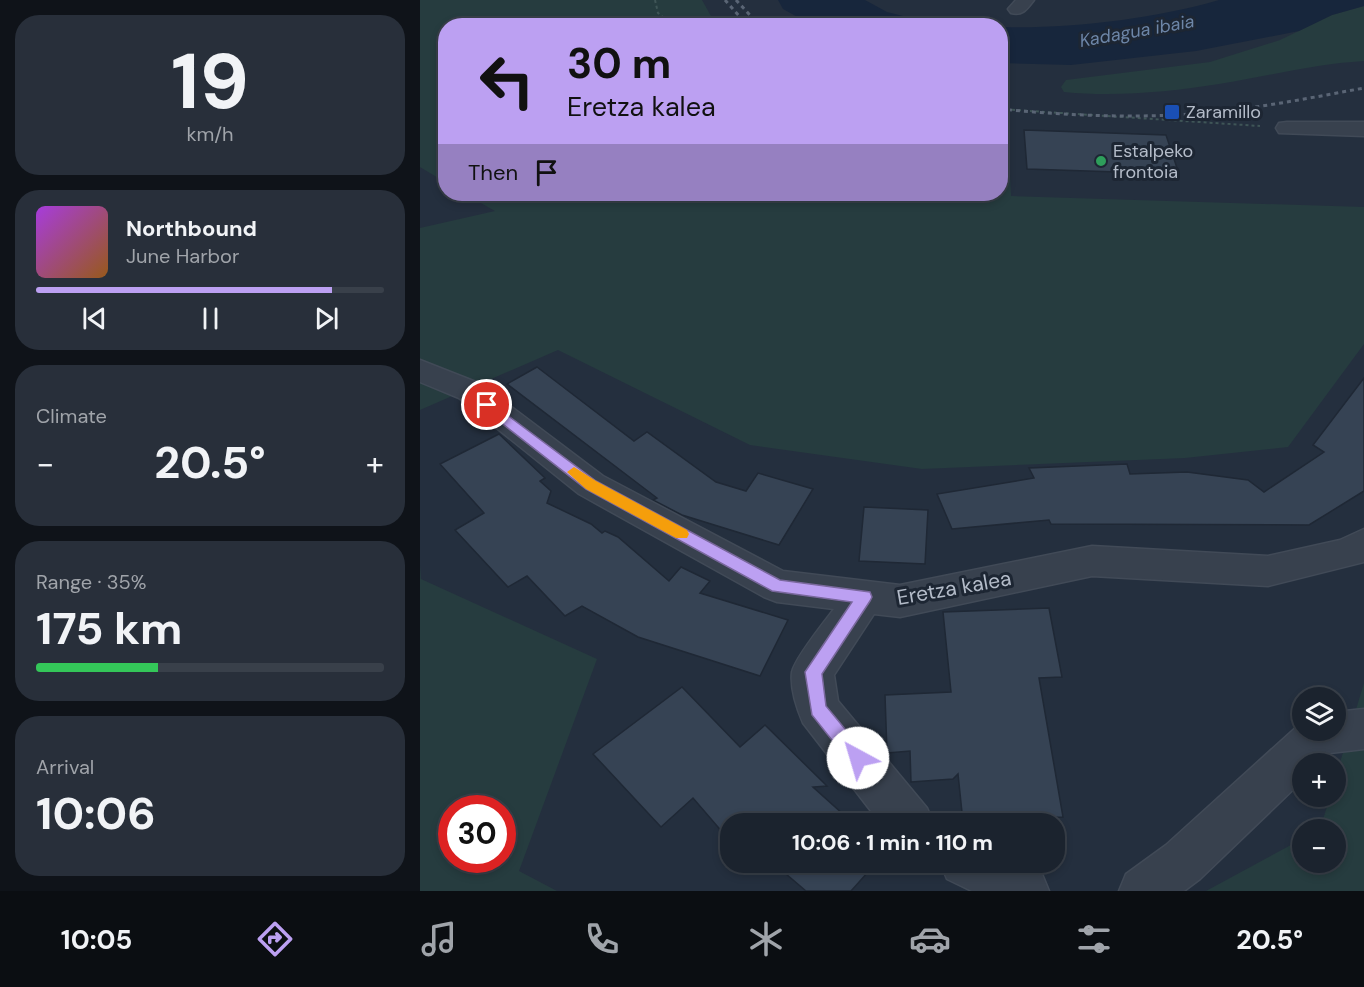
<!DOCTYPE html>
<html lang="en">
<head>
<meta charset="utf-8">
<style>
	:root { --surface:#1b232e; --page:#282f3a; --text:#f1f3f6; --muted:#a0a4aa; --line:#39404a; --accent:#bca0f2 }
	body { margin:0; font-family:"DM Sans",sans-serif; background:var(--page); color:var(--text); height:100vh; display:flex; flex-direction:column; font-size:22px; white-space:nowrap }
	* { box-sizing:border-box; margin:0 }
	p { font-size:20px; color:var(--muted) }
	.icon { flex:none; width:33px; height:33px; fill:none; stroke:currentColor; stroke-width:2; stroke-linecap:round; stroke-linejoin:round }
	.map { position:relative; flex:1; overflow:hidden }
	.details { display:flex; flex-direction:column; gap:15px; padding:15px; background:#0f1319; width:420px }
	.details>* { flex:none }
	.banner { position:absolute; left:18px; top:18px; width:570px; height:183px; border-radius:24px; box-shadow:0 3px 9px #0003,0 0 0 2px var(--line); background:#bca0f2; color:#111; overflow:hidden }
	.tools { position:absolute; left:872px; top:687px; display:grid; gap:12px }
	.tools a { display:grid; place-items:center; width:54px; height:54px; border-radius:50%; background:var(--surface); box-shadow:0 3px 9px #0003,0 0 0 2px var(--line); font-size:30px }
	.speed { position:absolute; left:18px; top:795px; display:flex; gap:12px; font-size:30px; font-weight:700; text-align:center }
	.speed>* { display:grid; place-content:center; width:78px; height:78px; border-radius:50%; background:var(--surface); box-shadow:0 3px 9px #0003,0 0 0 2px var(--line); line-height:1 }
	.speed .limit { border:9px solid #d22; background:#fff; color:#111 }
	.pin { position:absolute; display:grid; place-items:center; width:51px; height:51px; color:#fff; margin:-26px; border:3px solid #fff; border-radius:50%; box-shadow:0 2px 6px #0007 }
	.me { position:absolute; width:66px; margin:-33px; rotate:321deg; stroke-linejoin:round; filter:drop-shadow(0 0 4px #0008) }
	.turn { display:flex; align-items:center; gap:21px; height:126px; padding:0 30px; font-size:27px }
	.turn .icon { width:78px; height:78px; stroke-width:2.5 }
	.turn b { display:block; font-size:42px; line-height:51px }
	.then { display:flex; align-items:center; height:57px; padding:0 30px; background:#0003; gap:12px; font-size:22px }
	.big { font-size:45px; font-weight:700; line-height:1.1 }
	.details .widget { flex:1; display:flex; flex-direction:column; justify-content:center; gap:9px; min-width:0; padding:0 21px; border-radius:24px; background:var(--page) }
	.details .dial { align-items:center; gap:0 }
	.dial b { font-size:78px; line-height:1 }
	.song { display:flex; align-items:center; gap:18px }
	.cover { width:72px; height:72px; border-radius:9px; background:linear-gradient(135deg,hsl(280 70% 55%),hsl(30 70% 35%)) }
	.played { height:6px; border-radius:3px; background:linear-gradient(90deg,var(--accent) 85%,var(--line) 85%) }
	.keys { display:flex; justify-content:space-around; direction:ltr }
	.heat { display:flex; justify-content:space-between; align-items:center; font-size:33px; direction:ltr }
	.charge { height:9px; border-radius:4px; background:linear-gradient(90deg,#34c759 35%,var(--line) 0) }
	.trip { position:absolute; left:300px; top:813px; width:345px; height:60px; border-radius:24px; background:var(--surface); box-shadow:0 3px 9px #0003,0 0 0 2px var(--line); font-weight:700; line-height:60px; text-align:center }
	.tabs { display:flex; height:96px; justify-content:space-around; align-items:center; background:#0b0e12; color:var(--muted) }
	.tabs .icon { width:42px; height:42px }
	.tabs .current { color:var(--accent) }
	.tabs b { font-size:27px; color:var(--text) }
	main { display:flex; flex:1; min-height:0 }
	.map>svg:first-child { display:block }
	.green { fill:#263c3f; fill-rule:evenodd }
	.water { fill:#17263c }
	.building { fill:#364354; stroke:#1f2835; stroke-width:1.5 }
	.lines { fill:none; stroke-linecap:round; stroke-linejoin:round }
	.minor-casing { stroke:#414a57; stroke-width:3 }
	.path { stroke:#3f5557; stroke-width:2; stroke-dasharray:3 3; stroke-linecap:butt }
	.minor { fill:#38414e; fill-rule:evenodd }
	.rail { stroke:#5a6575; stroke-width:3; stroke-dasharray:4 4; stroke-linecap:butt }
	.route { fill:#bca0f2; stroke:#7a689d; stroke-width:1.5 }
	.slow { fill:#f59e0b }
	.transit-dot { fill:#1a4fb4; stroke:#1d2633; stroke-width:2 }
	.leisure-dot { fill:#2e9e5b; stroke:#1d2633; stroke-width:2 }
	.labels { text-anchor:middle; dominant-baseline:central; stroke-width:6; stroke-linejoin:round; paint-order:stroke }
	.far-water-label { font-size:18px; font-style:italic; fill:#6d86a8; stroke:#1d2633 }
	.far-poi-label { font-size:18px; fill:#b4bcc9; stroke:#1d2633; text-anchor:start }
	.street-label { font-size:21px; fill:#b4bcc9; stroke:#1d2633 }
</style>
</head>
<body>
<main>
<section class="details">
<div class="widget dial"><b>19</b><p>km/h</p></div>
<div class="widget">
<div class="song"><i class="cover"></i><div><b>Northbound</b><p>June Harbor</p></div></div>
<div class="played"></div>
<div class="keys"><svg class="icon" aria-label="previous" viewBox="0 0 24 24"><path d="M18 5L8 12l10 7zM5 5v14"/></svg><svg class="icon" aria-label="pause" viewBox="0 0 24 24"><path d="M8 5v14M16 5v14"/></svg><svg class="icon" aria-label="next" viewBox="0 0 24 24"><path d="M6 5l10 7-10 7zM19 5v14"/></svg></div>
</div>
<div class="widget"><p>Climate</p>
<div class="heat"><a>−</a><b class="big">20.5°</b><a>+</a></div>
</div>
<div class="widget"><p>Range · 35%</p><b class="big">175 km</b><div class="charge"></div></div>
<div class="widget"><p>Arrival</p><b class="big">10:06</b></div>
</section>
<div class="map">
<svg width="944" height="891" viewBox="0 0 944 891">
	<rect width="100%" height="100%" fill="#242f3e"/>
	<g class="green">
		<polygon points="0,0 282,0 296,25 26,26 25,182 0,167"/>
		<path d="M944,6V61C895,64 848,76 799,84C749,92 695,97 644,92L641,87L646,80L790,62L860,40L912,15Z"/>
		<polygon points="581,131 588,132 591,196 944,207 944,344 868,447 765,458 502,469 330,445 138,350 0,410 0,228 75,211 45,194 580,194"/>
		<path d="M0,565L1,579L177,659L99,871L137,891H0ZM82,808V860H32V808Z"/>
		<polygon points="944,683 944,891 786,891 882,839 882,862 915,862 915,830 900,829 910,797 915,796 915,779"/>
	</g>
	<g class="water">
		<polygon points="358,0 445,0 467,12 495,19 541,25 392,25 363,9"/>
		<path d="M799,0H944V6L912,15L879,31L776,51L651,65L581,63V27C648,29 734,19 799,0Z"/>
	</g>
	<g class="building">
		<polygon points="604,130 746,135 759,174 607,169"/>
		<polygon points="117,367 214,441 227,432 296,482 326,491 338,473 393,489 359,545 262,515 233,500 237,498 87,384"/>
		<polygon points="944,378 944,491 889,525 631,524 629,520 532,529 517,494 614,478 609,468 707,464 710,474 767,472 828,480 844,492 904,452 893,445"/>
		<polygon points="79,434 125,478 120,481 131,491 127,503 171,524 182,533 185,531 198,537 249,581 261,567 290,581 280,593 368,620 340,676 218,637 162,606 145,616 107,576 88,587 35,530 64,513 20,464"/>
		<polygon points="444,507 508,510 505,564 439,561"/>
		<polygon points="629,608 642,677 619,678 643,817 543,822 538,774 533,779 491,782 490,751 467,753 465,695 531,692 523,612"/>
		<polygon points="262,687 320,747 345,725 407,786 393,787 434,824 310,824 310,841 273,798 241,827 173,754"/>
		<polygon points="352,862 457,862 431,891 386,891"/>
	</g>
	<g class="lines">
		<g class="minor-casing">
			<g id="minor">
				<path d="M596,0H614C607,9 603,16 591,13L588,9Z"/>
				<polygon points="867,122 944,122 944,136 859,133 856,128 859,123"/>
				<path d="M0,360L61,384L183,476L363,571L480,585L672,546L848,556L920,540L944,529V562L848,586L672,576L480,617L454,614L414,675L418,701L507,808L514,824H461L383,723C377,709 370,688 372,672C375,658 404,622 414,609L357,602L344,597L159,494L39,398L0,382Z"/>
				<polygon points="944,709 944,749 910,753 900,764 882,764 882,781 780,879 764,891 699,891 706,874 746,845 882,722 882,730 915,730 915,712"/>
				<polygon points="520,862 598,862 622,874 629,891 552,891 527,879"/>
			</g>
		</g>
		<g class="path">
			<polyline points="235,0 238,13 253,26"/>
			<polyline points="580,109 840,126"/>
		</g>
		<use href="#minor" class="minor"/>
		<g class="rail">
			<polyline points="305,0 327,25"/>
			<polyline points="316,0 340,26"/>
			<path d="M580,109C652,116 723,119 795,112C845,107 895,97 944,88"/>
		</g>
	</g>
	<polygon class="route" points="67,400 176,481 360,580 450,592 452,597 450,601 402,674 406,706 444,752 447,758 444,764 438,767 431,764 392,715 385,672 432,602 352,591 166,489 62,408 61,405"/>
	<polygon class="slow" points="154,467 176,481 267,530 269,534 267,538 256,538 166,489 147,472"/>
	<rect class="transit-dot" x="744" y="104" width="16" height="16" rx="3"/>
	<circle class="leisure-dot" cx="681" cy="161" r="6"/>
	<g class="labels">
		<g class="far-water-label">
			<text transform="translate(717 31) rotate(-10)">Kadagua ibaia</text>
		</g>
		<g class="far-poi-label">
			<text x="766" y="112">Zaramillo</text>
			<text x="693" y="151">Estalpeko<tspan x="693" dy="21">frontoia</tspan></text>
		</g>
		<g class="street-label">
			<text transform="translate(534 588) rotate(-10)">Eretza kalea</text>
		</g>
	</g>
</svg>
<div class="tools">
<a><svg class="icon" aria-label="layers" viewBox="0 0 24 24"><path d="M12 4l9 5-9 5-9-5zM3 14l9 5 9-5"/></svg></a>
<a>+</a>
<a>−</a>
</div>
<div class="speed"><div class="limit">30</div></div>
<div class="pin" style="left:67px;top:405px;background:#d93025"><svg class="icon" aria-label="arrive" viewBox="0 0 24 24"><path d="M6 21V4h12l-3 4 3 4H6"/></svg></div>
<svg class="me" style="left:438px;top:758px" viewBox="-20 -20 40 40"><circle r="19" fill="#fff"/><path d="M0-13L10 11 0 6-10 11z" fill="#bca0f2"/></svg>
<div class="trip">10:06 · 1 min · 110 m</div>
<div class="banner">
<div class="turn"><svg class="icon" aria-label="left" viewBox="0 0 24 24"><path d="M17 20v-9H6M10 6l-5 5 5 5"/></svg><div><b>30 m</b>Eretza kalea</div></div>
<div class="then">Then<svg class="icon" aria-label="arrive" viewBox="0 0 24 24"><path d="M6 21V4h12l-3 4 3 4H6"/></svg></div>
</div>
</div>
</main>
<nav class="tabs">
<b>10:05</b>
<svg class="icon current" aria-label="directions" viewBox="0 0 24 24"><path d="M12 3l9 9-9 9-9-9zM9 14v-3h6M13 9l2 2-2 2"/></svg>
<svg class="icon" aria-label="music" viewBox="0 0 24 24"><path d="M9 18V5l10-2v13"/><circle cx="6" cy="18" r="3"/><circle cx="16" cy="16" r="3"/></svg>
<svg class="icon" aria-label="phone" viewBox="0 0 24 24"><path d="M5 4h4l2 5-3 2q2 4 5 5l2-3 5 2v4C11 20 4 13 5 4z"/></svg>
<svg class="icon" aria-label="climate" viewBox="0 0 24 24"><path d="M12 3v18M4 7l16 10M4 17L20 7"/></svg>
<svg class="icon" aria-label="car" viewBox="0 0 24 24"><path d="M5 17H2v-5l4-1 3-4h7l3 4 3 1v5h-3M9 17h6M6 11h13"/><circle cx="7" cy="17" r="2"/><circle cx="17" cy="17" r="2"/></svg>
<svg class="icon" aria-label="filters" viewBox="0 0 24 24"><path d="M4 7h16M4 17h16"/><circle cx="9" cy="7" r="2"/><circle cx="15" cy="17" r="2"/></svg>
<b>20.5°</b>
</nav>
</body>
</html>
